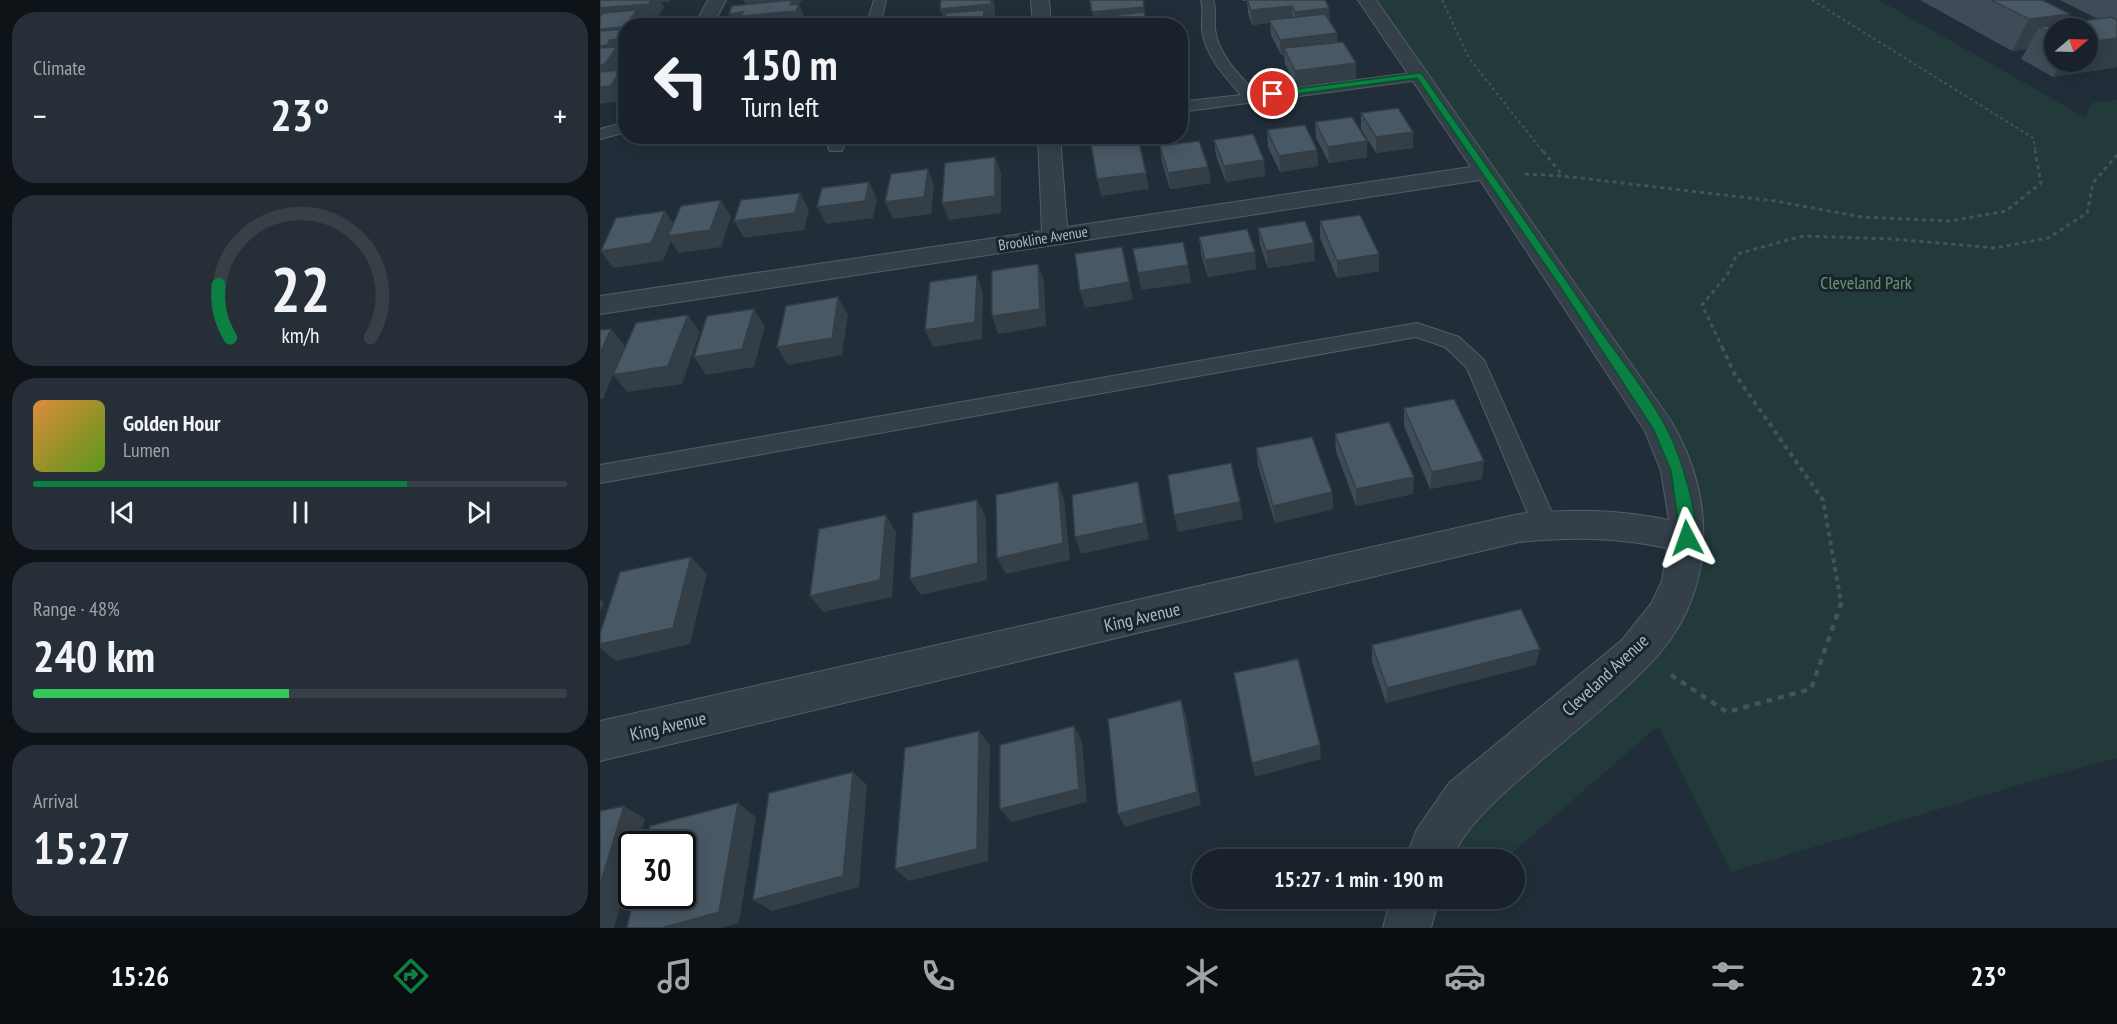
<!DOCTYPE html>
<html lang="en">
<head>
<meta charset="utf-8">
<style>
	:root { --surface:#19222b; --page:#262f37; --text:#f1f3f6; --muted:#9fa4a9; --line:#373f47; --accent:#0b8043 }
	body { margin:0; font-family:"PT Sans Narrow",sans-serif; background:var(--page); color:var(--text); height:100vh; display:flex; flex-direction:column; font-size:22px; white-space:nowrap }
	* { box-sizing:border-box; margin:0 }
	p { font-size:20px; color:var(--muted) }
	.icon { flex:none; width:33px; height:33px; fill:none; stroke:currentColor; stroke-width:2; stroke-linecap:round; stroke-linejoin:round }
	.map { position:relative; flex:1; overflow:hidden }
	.details { display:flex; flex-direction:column; gap:12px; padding:12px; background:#0e1318; width:600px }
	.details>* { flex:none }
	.banner { position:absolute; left:18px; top:18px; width:570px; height:126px; border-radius:24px; box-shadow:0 3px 15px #0003,0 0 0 2px var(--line); background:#19222b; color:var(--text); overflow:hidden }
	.needle { width:39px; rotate:71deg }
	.buttons { position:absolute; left:1444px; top:18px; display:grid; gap:12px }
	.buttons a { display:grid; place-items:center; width:54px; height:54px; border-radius:50%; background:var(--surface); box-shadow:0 3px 15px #0003,0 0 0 2px var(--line); font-size:30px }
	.speed { position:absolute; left:18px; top:831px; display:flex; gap:12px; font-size:30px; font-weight:700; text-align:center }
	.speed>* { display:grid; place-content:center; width:78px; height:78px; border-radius:50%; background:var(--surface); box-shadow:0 3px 15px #0003,0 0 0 2px var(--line); line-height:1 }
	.speed .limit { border:3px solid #111; border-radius:9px; background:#fff; color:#111 }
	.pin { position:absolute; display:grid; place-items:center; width:51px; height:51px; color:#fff; margin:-26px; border:3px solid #fff; border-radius:50%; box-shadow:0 2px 6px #0007 }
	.me { position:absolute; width:66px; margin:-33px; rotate:356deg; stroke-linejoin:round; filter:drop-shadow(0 0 4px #0008) }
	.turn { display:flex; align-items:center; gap:21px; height:126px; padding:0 24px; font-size:27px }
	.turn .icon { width:78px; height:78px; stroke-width:2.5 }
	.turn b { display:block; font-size:42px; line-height:51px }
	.big { font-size:45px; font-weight:700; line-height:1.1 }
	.details .card { flex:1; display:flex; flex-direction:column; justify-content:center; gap:9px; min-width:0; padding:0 21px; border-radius:24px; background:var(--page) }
	.details .dial { align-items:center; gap:0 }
	.dial svg { height:156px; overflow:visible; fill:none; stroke:var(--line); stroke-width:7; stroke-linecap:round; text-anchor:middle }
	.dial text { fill:var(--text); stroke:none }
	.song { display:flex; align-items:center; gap:18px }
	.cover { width:72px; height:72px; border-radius:9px; background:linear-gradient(135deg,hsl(30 70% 55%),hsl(90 70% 35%)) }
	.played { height:6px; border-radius:3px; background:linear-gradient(90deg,var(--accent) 70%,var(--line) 70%) }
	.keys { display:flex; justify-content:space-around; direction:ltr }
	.heat { display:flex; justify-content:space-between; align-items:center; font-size:33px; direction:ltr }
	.charge { height:9px; border-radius:4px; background:linear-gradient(90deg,#34c759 48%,var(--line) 0) }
	.trip { position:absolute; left:592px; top:849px; width:333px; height:60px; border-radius:30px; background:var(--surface); box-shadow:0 3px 15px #0003,0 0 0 2px var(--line); font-weight:700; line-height:60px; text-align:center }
	.menu { display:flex; height:96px; justify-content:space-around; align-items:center; background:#0a0e11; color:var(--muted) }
	.menu .icon { width:42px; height:42px }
	.menu .active { color:var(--accent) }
	.menu b { font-size:27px; color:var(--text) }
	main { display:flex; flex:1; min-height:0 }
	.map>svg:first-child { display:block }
	.green { fill:#233a3a }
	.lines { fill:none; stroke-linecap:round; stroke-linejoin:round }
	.service-casing { stroke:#525d67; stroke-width:2 }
	.minor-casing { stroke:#525d67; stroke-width:2 }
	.path-far3 { stroke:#405656; stroke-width:2; stroke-dasharray:3 3; stroke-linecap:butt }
	.path-far2 { stroke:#405656; stroke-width:3; stroke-dasharray:4 4; stroke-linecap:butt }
	.path-far1 { stroke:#405656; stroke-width:4; stroke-dasharray:4.5 4.5; stroke-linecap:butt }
	.path { stroke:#405656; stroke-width:4.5; stroke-dasharray:6 6; stroke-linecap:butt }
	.service { fill:#343f49; fill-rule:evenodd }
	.minor { fill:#343f49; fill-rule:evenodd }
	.wall { fill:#3f4c57; fill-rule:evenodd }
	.shaded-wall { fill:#333e47 }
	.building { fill:#495865; stroke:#333e47; stroke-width:1.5 }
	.route { fill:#0b8043; stroke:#07532c; stroke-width:1.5 }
	.labels { text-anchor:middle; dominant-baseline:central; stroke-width:6; stroke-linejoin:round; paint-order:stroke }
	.far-street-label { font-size:15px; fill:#afbac6; stroke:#1a242e }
	.park-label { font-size:18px; fill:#66966b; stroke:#1a242e }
	.street-label { font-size:18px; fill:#afbac6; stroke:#1a242e }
</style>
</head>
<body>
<main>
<section class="details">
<div class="card"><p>Climate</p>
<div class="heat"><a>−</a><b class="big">23°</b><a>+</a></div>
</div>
<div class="card dial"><svg viewBox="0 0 100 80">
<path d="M14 69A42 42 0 1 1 86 69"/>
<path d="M14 69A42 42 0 0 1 8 42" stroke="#0b8043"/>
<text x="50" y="56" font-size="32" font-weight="700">22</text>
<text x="50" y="72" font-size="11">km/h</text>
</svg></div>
<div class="card">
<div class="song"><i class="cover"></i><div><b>Golden Hour</b><p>Lumen</p></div></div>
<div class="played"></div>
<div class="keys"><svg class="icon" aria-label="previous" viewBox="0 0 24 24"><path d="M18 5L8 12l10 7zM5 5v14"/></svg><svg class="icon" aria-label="pause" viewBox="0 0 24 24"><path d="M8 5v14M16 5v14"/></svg><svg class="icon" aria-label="next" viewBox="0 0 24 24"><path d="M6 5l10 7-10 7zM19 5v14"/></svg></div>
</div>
<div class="card"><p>Range · 48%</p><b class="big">240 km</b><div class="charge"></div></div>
<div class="card"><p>Arrival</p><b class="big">15:27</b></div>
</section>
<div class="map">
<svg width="1517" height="928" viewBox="0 0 1517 928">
	<rect width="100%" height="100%" fill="#212e39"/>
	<polygon class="green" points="767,0 1279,0 1486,118 1491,103 1517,100 1517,758 1425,783 1131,872 1058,726 905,859 828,859 1065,615 1078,471"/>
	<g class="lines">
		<g class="service-casing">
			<g id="service">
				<polygon points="274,0 286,0 280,26 266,26"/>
				<path d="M601,0H613C617,10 614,19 615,29C618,54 639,75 656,93L819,72L826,76L819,80L580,112V102L641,95C625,77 604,54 602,29C601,19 604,10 601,0Z"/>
				<polygon points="26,122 26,132 0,139 0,129"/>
				<polygon points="231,136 247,136 242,151 230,151 228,148"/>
				<polygon points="817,323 859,337 884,360 958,526 954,533 945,536 936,533 867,368 845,347 816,337 0,483 0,465"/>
			</g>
		</g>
		<g class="minor-casing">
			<g id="minor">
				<polygon points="108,0 126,0 112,26 94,26"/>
				<polygon points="431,0 449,0 451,26 433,26"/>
				<path d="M758,0H776L1071,421C1118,501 1116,597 1049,665C1012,703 969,736 929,771C900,797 867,823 851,860H805L817,829L849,783L1022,640L1051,604L1062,581L1067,548C1014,537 973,537 919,542L0,761V721L919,514C972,509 1016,509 1069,520L1061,471L1045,431L880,180L0,314V296L442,231L438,136H460L467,227L871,167Z"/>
				<polygon points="791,898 839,898 831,928 783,928"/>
			</g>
		</g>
		<g class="path-far3">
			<polyline points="842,0 869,58 944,153"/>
			<polyline points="1212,0 1433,138 1436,153"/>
		</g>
		<g class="path-far2">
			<polyline points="943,151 962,175"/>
			<polyline points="925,174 963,176 1175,201 1262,217 1350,221 1406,211 1441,183 1435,151"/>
			<polyline points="1123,349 1102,305 1127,275 1137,254 1203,236 1293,239 1395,248 1448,238 1487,213 1493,183 1517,155"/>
		</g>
		<polyline class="path-far1" points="1122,347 1134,373 1223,500 1241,602"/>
		<polyline class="path" points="1071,675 1127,712 1211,689 1242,601"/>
		<use href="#service" class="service"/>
		<use href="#minor" class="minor"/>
	</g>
	<g class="wall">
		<polygon points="642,0 725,0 730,21 737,42 756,63 756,79 696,86 685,64 684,55 681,55 671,35 670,23 652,25 648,13 647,1 642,1"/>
		<path d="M1320,0H1442L1464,24L1498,19L1460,0H1517V67L1453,77L1421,59L1427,49L1412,51ZM1455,28H1488V62H1455Z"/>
		<polygon points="761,113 813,148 776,153 761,129"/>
		<polygon points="715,122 767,157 729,163 716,138"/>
		<polygon points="667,130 717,150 718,166 680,172 668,147"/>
		<polygon points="614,140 665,176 626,182 616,156"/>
		<polygon points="560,146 608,167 611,183 570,189 562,162"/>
		<polygon points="720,221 779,254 779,271 737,278 720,238"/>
		<polygon points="658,228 715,261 668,268 660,245"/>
		<polygon points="599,237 656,269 608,277 601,254"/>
		<polygon points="804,408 882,479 830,489 804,426"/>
		<polygon points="735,434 813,494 756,506 736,451"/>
		<polygon points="656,448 732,492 733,509 675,523 658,466"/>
		<polygon points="772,645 940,649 935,665 786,703 772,661"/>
	</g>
	<g class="shaded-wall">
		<polygon points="12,0 70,0 69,2 61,2 64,7 57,18 42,20 45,24 44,26 26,26 0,22 0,8"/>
		<polygon points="143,0 202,0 200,3 194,4 197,10 199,4 205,19 203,25 135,26 129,14 148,8"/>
		<polygon points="393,0 395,7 395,19 387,20 389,26 357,26 345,24 340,9"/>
		<polygon points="692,6 693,21 669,20 670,23 652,25 651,10"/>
		<polygon points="544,7 547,21 508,26 495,26 492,12"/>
		<polygon points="729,8 730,23 696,26 695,12"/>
		<polygon points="1470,14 1462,28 1439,27 1427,49 1412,51 1429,19"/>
		<polygon points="25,27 26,55 22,55 26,61 26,63 21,70 26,78 26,94 21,101 0,104 0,29"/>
		<polygon points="737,33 738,48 684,48 684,54 681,55 680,40"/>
		<polygon points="1517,38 1517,67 1453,77 1462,62 1488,62 1488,42"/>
		<polygon points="756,63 756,79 696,86 695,71"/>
		<polygon points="813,132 813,148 776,153 776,137"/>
		<polygon points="162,136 204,136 164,141"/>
		<polygon points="767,141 767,157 729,163 728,147"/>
		<polygon points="717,150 718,166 680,172 679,156"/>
		<polygon points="395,157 401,173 401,213 349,220 342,203"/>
		<polygon points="664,160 665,176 626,182 624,166"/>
		<polygon points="608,167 611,183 570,189 568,173"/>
		<polygon points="328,169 334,186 331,214 293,219 285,202"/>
		<polygon points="546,173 549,189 501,196 497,179"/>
		<polygon points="269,182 277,199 273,218 226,224 217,207"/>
		<polygon points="200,193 209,210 204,230 144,238 134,221"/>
		<polygon points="121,200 131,217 121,247 79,253 71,241 63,261 13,268 1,251 65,211 76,228"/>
		<polygon points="714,243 715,261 668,268 666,251"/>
		<polygon points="522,247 533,300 485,308 480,291"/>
		<polygon points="655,252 656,269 608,277 605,260"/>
		<polygon points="779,254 779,271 737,278 737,261"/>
		<polygon points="438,264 444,281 446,326 398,334 392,316"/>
		<polygon points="588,265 591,283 541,290 538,273"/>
		<polygon points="377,275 383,293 382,339 333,347 325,330"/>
		<polygon points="238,297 248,315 242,355 188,365 177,347"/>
		<polygon points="154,309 165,326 154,367 106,375 94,357"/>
		<polygon points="88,315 100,332 82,384 27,392 13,375"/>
		<polygon points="11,329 25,346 3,399 0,399 0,353"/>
		<polygon points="884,461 882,479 830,489 832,472"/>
		<polygon points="814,477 813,494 756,506 756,489"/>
		<polygon points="458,482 464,499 470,560 406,574 397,558"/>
		<polygon points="538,482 542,499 549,539 481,554 475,537"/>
		<polygon points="732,492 733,509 675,523 673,506"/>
		<polygon points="377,500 386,517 387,580 321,595 310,579"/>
		<polygon points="640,502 643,519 578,532 574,515"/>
		<polygon points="286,515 296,532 292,597 223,612 210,596"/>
		<polygon points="91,557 107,574 90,644 16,661 0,648 0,644"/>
		<polygon points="0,599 4,602 0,612"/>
		<polygon points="940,649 935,665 786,703 787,688"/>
		<polygon points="581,700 586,715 601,805 525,827 518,814"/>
		<polygon points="474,726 482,741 487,802 411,822 400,809"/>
		<polygon points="379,731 390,745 388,861 309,881 295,869"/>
		<polygon points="720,745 721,759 655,777 652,763"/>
		<polygon points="253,772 267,785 259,887 172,911 153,900"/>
		<polygon points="138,803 156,817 139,923 121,928 62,928"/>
		<polygon points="24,806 45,819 38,844 32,844 32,866 14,928 0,928 0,885"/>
	</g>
	<g class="building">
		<polygon points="0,0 51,0 49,4 0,8"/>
		<polygon points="192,0 190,5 199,4 196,11 141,16 143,12 129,14 132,6"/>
		<polygon points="341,0 391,0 391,4 340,9"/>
		<polygon points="490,0 543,0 544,7 492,12"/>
		<polygon points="647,0 725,0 729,8 695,12 692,6 651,10"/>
		<polygon points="1391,0 1442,0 1470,14 1429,19"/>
		<polygon points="37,10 25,27 0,29 0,17 3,13"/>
		<polygon points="384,10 383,23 357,26 344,26 346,13"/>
		<polygon points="544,12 547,25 493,26 491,18"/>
		<polygon points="725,14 737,33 680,40 669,20"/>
		<polygon points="179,17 176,26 130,26 132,21"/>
		<polygon points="1511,17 1517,20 1517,38 1488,42 1488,28 1455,28 1455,36 1439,27"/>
		<polygon points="26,29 26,33 22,39 10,40 7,45 0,46 0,31"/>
		<polygon points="743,42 756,63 695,71 684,48"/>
		<polygon points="17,47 5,64 0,65 0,48"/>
		<polygon points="21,70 11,86 0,87 0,72"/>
		<polygon points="798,108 813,132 776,137 761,113"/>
		<polygon points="752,117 767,141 728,147 715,122"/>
		<polygon points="705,125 717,150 679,156 667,130"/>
		<polygon points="653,134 664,160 624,166 614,140"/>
		<polygon points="538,138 546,173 497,179 491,144"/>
		<polygon points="599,141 608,167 568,173 560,146"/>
		<polygon points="395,157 395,196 342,203 345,163"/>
		<polygon points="328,169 324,197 285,202 291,174"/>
		<polygon points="269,182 265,201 217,207 222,188"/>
		<polygon points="200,193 195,213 134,221 141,200"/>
		<polygon points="121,200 110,230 68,236 81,206"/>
		<polygon points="65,211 51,243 1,251 16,218"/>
		<polygon points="760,215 779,254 737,261 720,221"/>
		<polygon points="705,221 714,243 666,251 658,228"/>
		<polygon points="647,229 655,252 605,260 599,237"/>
		<polygon points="583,242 588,265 538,273 533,249"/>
		<polygon points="522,247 529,282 480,291 475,254"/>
		<polygon points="438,264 440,309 392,316 392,271"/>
		<polygon points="377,275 375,322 325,330 330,282"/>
		<polygon points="238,297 232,338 177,347 186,306"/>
		<polygon points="154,309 142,349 94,357 107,316"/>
		<polygon points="88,315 68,366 13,375 36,323"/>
		<polygon points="11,329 0,353 0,330"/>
		<polygon points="854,399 884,461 832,472 804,408"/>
		<polygon points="789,422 814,477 756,489 735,434"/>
		<polygon points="712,437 732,492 673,506 656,448"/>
		<polygon points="631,463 640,502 574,515 568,475"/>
		<polygon points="458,482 463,543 397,558 396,495"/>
		<polygon points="538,482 544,523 475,537 472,495"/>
		<polygon points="377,500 378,563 310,579 313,513"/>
		<polygon points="286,515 280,580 210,596 219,529"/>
		<polygon points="91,557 73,628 0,644 0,634 20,572"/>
		<polygon points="921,609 940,649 787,688 772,645"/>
		<polygon points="698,659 720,745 652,763 634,673"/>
		<polygon points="581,700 597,792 518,814 508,719"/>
		<polygon points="474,726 479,789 400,809 400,745"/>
		<polygon points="379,731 377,849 295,869 305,748"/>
		<polygon points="253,772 243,876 153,900 169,793"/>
		<polygon points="138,803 119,912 62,928 27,928 34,896 82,896 82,844 46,844 50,826"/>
		<polygon points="24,806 0,885 0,811"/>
	</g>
	<path class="route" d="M819,73L822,74C881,158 941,242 998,327C1020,358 1050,396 1067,429C1078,450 1103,520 1092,542H1081L1071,471L1054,430L959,285L817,78L673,97L669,94L673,92Z"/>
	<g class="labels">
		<g class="far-street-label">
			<text transform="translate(443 238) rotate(-9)">Brookline Avenue</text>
		</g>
		<g class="park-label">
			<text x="1266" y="282">Cleveland Park</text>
		</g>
		<g class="street-label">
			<text transform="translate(542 617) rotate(-13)">King Avenue</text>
			<text transform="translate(1005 675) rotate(-43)">Cleveland Avenue</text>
			<text transform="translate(68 726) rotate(-13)">King Avenue</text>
		</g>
	</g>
</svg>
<div class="buttons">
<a><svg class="needle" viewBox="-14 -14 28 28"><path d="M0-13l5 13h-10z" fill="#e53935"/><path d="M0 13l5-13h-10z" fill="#9fa4a9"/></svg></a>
</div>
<div class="speed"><div class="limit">30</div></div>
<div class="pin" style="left:673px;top:94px;background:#d93025"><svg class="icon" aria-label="arrive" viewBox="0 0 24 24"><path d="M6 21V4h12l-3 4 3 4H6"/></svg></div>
<svg class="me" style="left:1087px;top:538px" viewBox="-20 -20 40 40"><path d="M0-17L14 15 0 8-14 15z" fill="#0b8043" stroke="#fff" stroke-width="4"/></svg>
<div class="trip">15:27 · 1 min · 190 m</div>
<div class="banner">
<div class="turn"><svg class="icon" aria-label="left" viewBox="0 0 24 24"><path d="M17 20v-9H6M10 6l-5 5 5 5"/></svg><div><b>150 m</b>Turn left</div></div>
</div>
</div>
</main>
<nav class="menu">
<b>15:26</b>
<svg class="icon active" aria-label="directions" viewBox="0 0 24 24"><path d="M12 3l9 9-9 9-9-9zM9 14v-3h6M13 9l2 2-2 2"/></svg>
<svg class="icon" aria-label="music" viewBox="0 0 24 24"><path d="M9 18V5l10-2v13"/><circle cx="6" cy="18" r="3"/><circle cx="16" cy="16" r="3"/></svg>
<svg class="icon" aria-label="phone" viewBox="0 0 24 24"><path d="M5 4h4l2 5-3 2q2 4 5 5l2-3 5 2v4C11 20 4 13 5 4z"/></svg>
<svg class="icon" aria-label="climate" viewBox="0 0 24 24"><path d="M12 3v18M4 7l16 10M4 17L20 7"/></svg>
<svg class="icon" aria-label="car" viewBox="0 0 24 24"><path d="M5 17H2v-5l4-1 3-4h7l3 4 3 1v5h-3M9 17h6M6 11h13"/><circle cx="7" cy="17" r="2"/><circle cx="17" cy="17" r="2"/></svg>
<svg class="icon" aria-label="filters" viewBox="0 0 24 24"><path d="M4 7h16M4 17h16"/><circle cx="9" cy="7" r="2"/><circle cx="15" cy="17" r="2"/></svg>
<b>23°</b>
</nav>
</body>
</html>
